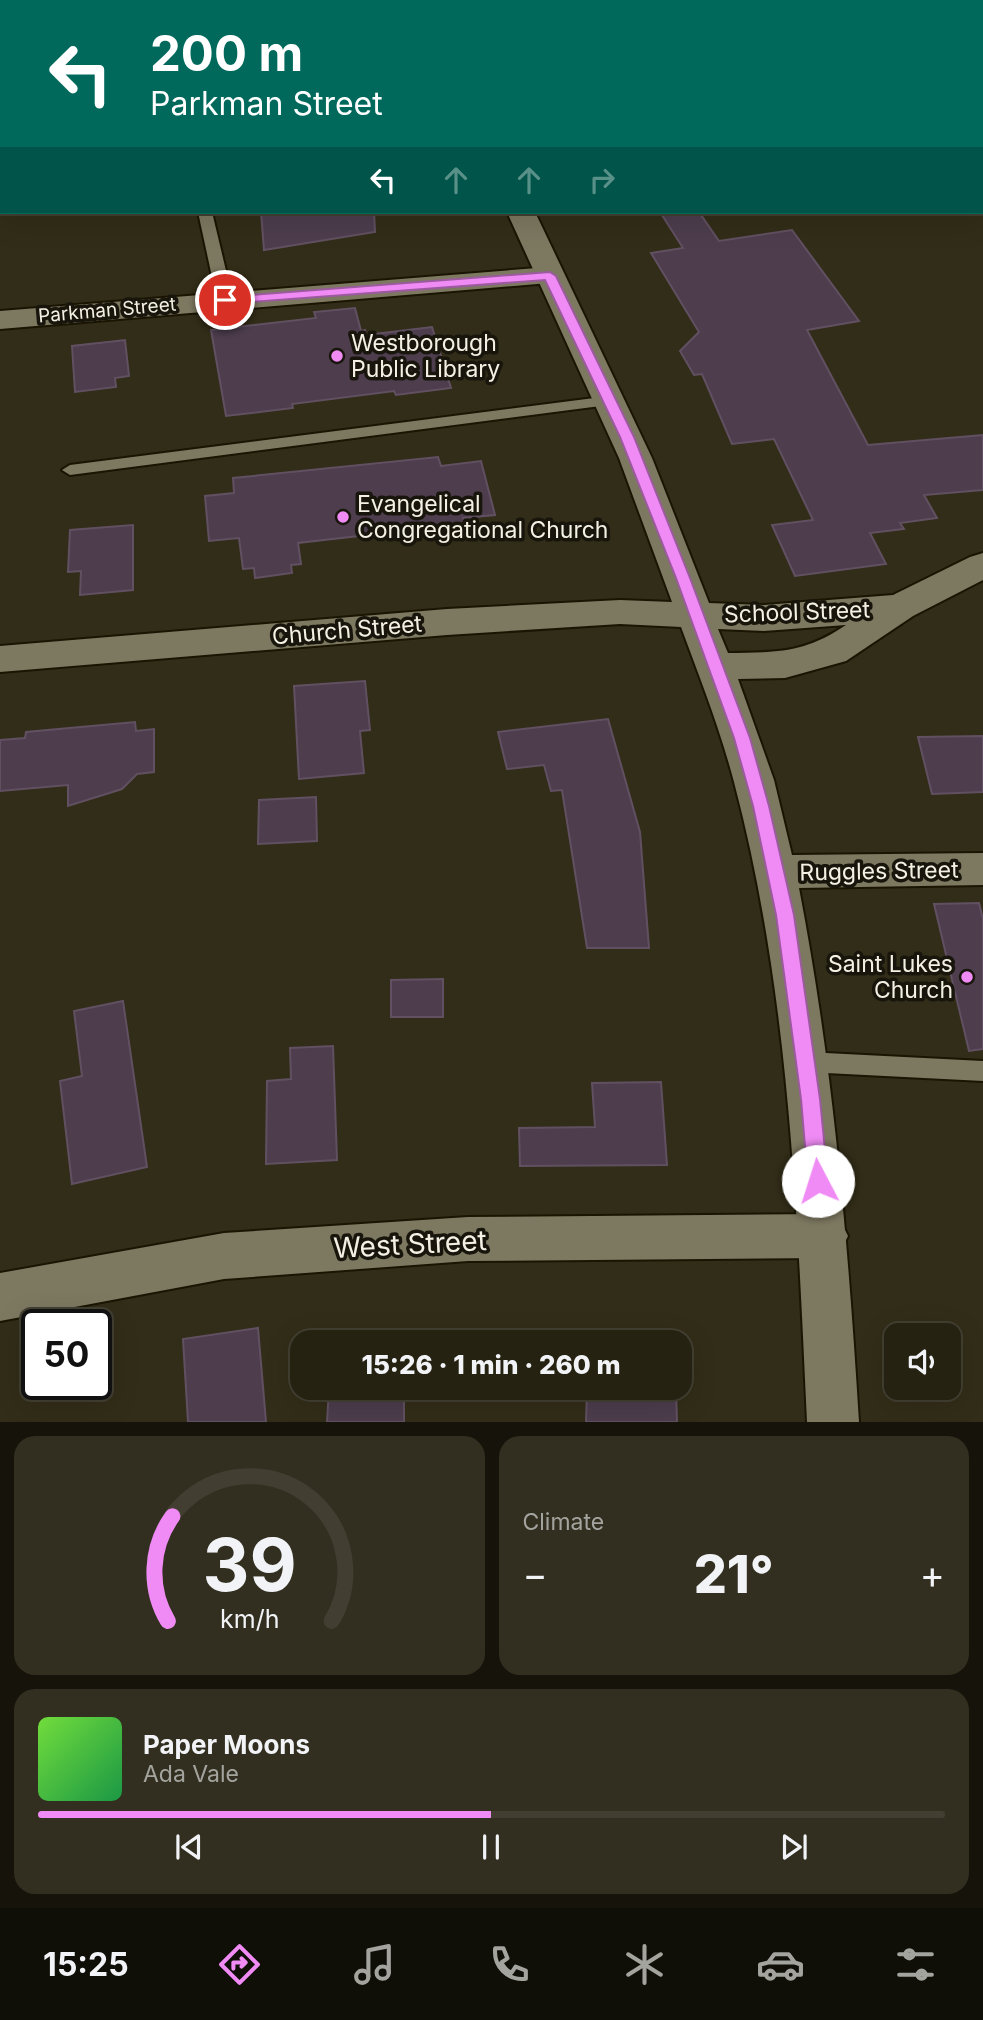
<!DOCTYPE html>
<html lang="en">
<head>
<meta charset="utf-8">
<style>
	:root { --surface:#262212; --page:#322f20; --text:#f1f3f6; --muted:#a4a49f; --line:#423f32; --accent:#f08bf5 }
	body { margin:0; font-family:Inter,sans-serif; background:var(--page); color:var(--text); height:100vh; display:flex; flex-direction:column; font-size:26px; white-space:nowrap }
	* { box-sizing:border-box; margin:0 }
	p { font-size:23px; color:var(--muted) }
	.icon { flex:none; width:38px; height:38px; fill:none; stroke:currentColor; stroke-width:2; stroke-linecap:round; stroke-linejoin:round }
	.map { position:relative; height:1422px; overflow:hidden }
	.panel { display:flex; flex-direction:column; gap:14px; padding:14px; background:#15130a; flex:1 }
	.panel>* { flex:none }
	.top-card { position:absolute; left:0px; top:0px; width:984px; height:214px; box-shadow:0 7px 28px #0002,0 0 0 2px var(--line); background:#00695c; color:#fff; overflow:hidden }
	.tools { position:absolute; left:884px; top:1323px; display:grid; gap:14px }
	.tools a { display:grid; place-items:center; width:77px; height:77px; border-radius:14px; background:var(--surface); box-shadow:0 7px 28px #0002,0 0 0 2px var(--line); font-size:35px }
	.speed { position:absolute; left:21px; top:1309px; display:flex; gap:14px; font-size:35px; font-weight:700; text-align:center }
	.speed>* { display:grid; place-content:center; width:91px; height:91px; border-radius:50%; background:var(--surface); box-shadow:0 7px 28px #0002,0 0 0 2px var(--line); line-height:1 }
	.speed .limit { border:4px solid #111; border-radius:10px; background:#fff; color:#111 }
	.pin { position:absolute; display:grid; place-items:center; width:60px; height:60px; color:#fff; margin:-30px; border:4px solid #fff; border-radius:50%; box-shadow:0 2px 7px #0007 }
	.me { position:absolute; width:77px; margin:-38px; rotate:355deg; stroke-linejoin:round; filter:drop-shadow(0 0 5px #0008) }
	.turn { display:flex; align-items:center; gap:24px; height:147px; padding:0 35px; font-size:32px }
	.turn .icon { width:91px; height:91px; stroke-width:2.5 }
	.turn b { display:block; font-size:49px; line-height:60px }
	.lanes { display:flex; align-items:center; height:66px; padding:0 35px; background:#0003; justify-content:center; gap:35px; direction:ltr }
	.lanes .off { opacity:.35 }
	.big { font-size:52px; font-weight:800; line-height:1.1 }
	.panel .card { flex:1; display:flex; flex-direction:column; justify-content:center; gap:10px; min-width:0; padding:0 24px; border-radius:21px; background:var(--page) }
	.panel .dial { align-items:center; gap:0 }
	.dial svg { height:182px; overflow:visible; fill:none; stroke:var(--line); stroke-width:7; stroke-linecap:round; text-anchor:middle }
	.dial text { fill:var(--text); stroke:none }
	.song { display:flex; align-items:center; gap:21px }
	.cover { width:84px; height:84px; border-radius:10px; background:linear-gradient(135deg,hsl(100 70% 55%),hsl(140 70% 35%)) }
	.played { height:7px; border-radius:4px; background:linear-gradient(90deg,var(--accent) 50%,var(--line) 50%) }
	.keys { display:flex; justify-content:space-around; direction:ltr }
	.heat { display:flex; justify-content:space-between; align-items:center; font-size:38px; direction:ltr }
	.panel .tiles { flex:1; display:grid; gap:14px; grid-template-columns:1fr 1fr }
	.card:last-child { grid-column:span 2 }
	.trip { position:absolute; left:290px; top:1330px; width:402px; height:70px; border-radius:21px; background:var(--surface); box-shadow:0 7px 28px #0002,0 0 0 2px var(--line); font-weight:800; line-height:70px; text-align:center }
	.tabs { display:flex; height:112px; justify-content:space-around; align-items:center; background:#0f0e07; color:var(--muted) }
	.tabs .icon { width:49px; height:49px }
	.tabs .on { color:var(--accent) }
	.tabs b { font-size:32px; color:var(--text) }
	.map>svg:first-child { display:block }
	.green { fill:#4f461f }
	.building { fill:#4d3d4d; stroke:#615061; stroke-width:2 }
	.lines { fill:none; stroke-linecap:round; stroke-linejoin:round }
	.lane-casing { stroke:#1a1502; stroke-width:4 }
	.street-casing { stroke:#1a1502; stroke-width:4 }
	.secondary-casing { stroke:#1a1502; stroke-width:4 }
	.lane { fill:#7d7860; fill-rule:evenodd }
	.street { fill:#7d7860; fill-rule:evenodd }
	.secondary { fill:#7d7860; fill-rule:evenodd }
	.route { fill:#f08bf5; stroke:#9c5a9f; stroke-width:2 }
	.poi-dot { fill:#f08bf5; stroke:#18160c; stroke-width:2.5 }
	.labels { text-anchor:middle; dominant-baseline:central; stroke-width:7; stroke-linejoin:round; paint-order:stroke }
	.far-street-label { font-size:19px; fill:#f4f1e4; stroke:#18160c }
	.poi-label { font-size:23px; fill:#f4f1e4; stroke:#18160c; text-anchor:start }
	.street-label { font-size:23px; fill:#f4f1e4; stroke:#18160c }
	.near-street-label { font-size:28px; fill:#f4f1e4; stroke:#18160c }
</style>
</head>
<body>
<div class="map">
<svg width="983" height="1422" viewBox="0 0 983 1422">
	<rect width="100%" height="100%" fill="#322d18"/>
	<polygon class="green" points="0,0 340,0 341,2 2,2 2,85"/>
	<g class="building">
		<polygon points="261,212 374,212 375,232 264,250"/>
		<polygon points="660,212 699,212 719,241 792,230 859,321 807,330 868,445 983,435 983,490 924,495 937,518 900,523 904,529 870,533 886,564 795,576 772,525 813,520 774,439 732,444 702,374 694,375 680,351 699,332 651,253 683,248"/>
		<polygon points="355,308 361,331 365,330 366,335 432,327 451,388 396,395 394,391 292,404 293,408 226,416 211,330 316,318 314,312"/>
		<polygon points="125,340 129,376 115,378 116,387 75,392 72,346"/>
		<polygon points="438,457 441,466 481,461 495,515 463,518 465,524 298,543 301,564 291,565 292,573 255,578 254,568 243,569 239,538 209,541 205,496 234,493 233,478"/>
		<polygon points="133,525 133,590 80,595 81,571 68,572 70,530"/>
		<polygon points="365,681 370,730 360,731 364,773 299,779 294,686"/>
		<polygon points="608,719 640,832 649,948 587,948 562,790 551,791 544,765 507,769 498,732"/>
		<polygon points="135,722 136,731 154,729 154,772 137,774 122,789 68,806 68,785 0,791 0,740 25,738 26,732"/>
		<polygon points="983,736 983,792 932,794 918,737"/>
		<polygon points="316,797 317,841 258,844 259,800"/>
		<polygon points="979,903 983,919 983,1049 969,1051 934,904"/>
		<polygon points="443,979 443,1017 391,1017 391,980"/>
		<polygon points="123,1001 147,1167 72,1184 60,1081 82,1076 74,1011"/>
		<polygon points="333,1046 337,1160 266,1164 267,1081 291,1079 290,1048"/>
		<polygon points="661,1082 667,1165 520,1166 519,1128 595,1127 592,1083"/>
		<polygon points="258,1328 266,1422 188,1422 183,1339"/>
		<polygon points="405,1331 405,1342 330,1342 331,1333"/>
		<polygon points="329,1388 404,1388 404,1422 327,1422"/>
		<polygon points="587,1388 676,1388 677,1422 586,1422"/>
	</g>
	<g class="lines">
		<g class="lane-casing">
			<g id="lane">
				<polygon points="198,212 212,212 233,300 230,303 225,305 217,300"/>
				<polygon points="610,396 618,401 616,404 70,475 62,470 70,465"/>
				<polygon points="806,1052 983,1061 983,1081 806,1072 798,1069 795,1062 798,1055"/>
			</g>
		</g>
		<g class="street-casing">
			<g id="street">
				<rect x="982" y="73" width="1" height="16"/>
				<polygon points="550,267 561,270 565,276 561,282 0,329 0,311"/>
				<polygon points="823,1214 840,1220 848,1236 840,1252 823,1258 468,1261 224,1279 0,1321 0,1273 224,1233 468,1217"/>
			</g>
		</g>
		<g class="secondary-casing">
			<g id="secondary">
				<polygon points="372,0 396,0 397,2 373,2"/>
				<path d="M507,212H535L652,458L709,603L764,605L893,595L970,557L983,553V580L913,616L846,661L785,678L738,679L774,780L792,855L983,853V885L799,888C833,1064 848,1242 859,1422H807C797,1208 789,989 734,782C720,729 700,678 681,627L620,624L447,635L0,672V646L447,609L620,600L672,602L619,458ZM846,625C803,654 777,652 728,653L718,629L764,631Z"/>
			</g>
		</g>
		<use href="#lane" class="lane"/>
		<use href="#street" class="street"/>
		<use href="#secondary" class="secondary"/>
	</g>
	<polygon class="route" points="550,272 556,276 634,437 690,578 750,738 769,806 794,915 820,1099 828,1181 825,1187 818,1190 811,1187 808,1181 801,1099 776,915 753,806 734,738 676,578 620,437 545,280 225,304 219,300 225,297"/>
	<g class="poi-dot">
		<circle cx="337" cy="356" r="7"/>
		<circle cx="343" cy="517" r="7"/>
		<circle cx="967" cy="977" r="7"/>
	</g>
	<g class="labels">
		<g class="far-street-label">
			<text transform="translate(107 310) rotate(-5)">Parkman Street</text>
		</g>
		<g class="poi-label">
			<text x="351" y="343">Westborough<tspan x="351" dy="26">Public Library</tspan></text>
			<text x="357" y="504">Evangelical<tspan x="357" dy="26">Congregational Church</tspan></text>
			<text x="953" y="964" text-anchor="end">Saint Lukes<tspan x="953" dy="26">Church</tspan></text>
		</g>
		<g class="street-label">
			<text transform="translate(797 612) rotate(-2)">School Street</text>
			<text transform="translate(347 630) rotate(-5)">Church Street</text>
			<text transform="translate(879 871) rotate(-1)">Ruggles Street</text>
		</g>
		<g class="near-street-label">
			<text transform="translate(410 1244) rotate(-3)">West Street</text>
		</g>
	</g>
</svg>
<div class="tools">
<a><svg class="icon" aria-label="sound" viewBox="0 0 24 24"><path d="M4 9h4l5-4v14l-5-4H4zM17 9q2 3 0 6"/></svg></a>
</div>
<div class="speed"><div class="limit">50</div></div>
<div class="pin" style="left:225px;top:300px;background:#d93025"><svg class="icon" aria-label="arrive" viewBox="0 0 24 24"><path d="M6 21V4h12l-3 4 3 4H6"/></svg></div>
<svg class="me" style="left:818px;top:1181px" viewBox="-20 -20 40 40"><circle r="19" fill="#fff"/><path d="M0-13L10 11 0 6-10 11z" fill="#f08bf5"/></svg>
<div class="trip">15:26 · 1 min · 260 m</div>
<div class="top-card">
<div class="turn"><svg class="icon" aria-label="left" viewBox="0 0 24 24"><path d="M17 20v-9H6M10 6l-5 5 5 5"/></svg><div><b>200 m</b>Parkman Street</div></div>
<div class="lanes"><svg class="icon" aria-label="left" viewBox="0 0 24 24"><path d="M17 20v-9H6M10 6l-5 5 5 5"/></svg><svg class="icon off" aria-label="ahead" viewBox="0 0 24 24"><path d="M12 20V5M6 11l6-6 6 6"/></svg><svg class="icon off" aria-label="ahead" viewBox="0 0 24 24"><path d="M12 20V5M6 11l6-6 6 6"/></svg><svg class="icon off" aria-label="right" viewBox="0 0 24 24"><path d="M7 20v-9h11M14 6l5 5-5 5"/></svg></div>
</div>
</div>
<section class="panel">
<div class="tiles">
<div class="card dial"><svg viewBox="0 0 100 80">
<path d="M14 69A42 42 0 1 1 86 69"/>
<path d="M14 69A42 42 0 0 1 16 23" stroke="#f08bf5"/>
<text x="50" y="56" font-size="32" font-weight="700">39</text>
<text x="50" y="72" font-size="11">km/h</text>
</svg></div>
<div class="card"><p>Climate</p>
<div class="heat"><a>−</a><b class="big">21°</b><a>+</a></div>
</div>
<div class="card">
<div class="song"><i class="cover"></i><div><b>Paper Moons</b><p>Ada Vale</p></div></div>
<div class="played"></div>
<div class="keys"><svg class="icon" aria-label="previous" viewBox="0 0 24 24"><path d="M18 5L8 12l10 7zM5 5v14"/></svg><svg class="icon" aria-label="pause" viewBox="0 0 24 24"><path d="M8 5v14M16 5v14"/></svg><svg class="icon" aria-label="next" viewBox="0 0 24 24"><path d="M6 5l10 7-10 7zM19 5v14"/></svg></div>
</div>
</div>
</section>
<nav class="tabs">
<b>15:25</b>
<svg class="icon on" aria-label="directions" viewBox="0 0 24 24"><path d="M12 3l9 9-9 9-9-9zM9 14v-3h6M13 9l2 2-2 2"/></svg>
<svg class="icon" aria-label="music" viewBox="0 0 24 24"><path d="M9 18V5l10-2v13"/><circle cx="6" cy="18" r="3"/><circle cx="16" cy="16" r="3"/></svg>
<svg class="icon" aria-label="phone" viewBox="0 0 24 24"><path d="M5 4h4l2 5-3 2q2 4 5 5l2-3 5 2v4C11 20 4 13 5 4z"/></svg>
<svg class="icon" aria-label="climate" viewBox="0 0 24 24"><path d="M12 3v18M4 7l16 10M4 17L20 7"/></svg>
<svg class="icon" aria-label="car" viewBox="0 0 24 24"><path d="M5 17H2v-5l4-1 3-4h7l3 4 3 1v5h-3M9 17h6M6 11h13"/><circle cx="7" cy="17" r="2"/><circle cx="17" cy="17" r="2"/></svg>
<svg class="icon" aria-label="filters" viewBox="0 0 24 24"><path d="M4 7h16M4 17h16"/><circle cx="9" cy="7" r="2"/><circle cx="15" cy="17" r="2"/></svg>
</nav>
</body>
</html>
